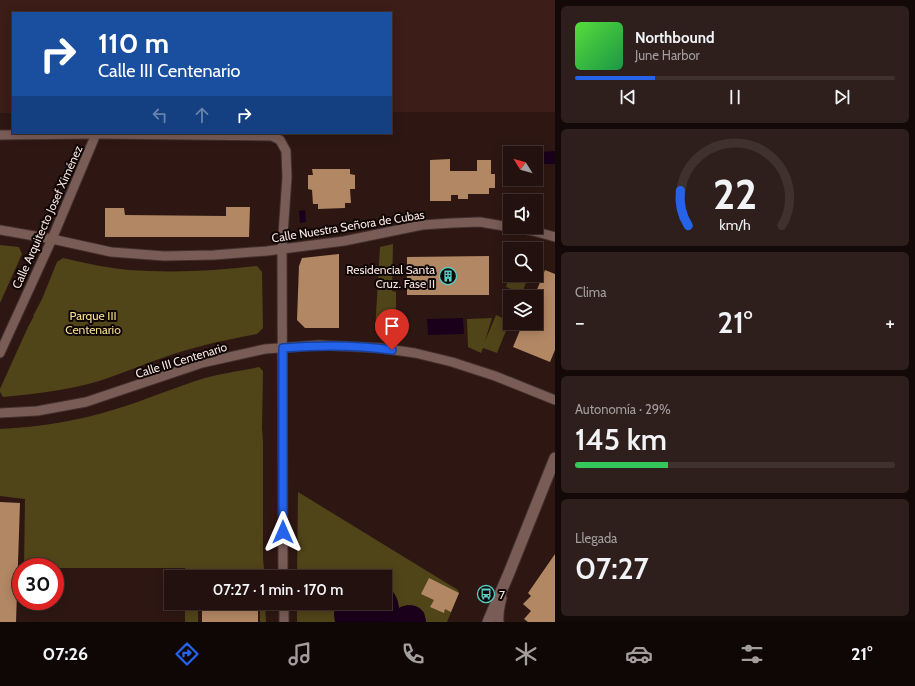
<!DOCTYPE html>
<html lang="es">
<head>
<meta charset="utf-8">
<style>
	:root { --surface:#22110e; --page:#2e1f1c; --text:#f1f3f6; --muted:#a29d9e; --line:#3f312e; --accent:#2563eb }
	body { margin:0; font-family:Cabin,sans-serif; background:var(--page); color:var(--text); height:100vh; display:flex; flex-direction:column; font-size:15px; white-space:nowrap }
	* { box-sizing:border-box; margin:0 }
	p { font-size:13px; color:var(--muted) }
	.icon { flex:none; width:22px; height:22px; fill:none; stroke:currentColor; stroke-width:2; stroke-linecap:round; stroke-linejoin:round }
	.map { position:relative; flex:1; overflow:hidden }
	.side { display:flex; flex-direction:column; gap:6px; padding:6px; background:#130908; width:360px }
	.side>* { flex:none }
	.banner { position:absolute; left:12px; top:12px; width:380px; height:122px; border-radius:0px; box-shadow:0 2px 10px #0003,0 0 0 1px var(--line); background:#1a4fa0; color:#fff; overflow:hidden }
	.needle { width:26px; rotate:307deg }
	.controls { position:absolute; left:503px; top:146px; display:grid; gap:8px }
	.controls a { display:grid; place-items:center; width:40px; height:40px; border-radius:0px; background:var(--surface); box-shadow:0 2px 10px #0003,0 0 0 1px var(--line); font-size:20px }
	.speed { position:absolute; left:12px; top:558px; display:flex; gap:8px; font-size:20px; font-weight:700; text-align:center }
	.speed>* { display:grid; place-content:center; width:52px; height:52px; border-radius:50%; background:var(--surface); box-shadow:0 2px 10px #0003,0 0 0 1px var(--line); line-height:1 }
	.speed .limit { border:6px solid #d22; background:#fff; color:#111 }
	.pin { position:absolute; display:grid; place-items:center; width:34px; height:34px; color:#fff; margin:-41px -17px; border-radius:50% 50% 50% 0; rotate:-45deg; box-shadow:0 0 4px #0007 }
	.pin .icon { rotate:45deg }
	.me { position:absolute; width:44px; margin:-22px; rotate:0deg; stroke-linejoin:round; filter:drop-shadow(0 0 3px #0008) }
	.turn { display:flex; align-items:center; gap:14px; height:84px; padding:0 20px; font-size:18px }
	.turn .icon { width:52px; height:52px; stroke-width:2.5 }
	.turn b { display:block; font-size:28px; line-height:34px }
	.lanes { display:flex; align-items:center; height:38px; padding:0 20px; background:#0003; justify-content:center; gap:20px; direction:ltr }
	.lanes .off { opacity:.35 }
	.big { font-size:30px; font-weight:600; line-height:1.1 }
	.side .tile { flex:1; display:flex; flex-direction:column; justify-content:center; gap:6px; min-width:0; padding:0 14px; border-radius:6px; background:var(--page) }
	.side .dial { align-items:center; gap:0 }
	.dial svg { height:104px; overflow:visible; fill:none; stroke:var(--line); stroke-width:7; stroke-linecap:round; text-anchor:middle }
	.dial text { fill:var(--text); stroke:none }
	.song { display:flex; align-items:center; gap:12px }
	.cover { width:48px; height:48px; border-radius:6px; background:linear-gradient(135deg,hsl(110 70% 55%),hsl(140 70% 35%)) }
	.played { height:4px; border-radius:2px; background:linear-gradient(90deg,var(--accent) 25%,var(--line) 25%) }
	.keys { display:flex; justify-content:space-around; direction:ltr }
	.heat { display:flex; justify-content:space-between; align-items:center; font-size:22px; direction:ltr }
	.charge { height:6px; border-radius:3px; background:linear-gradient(90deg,#34c759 29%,var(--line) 0) }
	.trip { position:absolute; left:164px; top:570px; width:228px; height:40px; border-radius:0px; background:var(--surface); box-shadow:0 2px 10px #0003,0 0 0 1px var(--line); font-weight:600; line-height:40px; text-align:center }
	.tab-bar { display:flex; height:64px; justify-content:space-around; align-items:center; background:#0e0706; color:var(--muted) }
	.tab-bar .icon { width:28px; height:28px }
	.tab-bar .active { color:var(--accent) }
	.tab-bar b { font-size:18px; color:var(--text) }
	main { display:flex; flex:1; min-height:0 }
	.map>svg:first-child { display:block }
	.built { fill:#3c1d18 }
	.green { fill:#504419 }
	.water { fill:#1a001b }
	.building { fill:#b28763 }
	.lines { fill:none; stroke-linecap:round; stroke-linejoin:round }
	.minor-casing { stroke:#42302f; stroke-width:11 }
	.tertiary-casing { stroke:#42302f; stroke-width:13 }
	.minor { stroke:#795c56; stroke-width:9 }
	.tertiary { stroke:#795c56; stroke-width:11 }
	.route-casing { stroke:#184099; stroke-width:10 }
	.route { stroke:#2563eb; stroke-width:7 }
	.labels { text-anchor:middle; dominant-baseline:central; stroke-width:4; stroke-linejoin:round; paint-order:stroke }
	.street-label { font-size:12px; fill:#f6e4e1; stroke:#0f0604 }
	.poi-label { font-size:12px; fill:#f6e4e1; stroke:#0f0604; text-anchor:end }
	.park-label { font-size:12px; fill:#f6df8f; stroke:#0f0604 }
</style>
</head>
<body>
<main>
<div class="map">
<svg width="555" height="622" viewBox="0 0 555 622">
	<rect width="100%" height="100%" fill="#2e1713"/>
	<polygon class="built" points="0,0 555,0 555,112 391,112 391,13 13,13 13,113 0,113"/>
	<g class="green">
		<polygon points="393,244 392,291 396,292 396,332 375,331 380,247"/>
		<polygon points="0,245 19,247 22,254 0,303"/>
		<path d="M63,258C85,263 107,268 129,270C172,273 215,271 257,266L262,272L263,328L257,334C231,339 205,344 180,352C153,360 127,372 99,381C68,390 36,394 3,397L0,392V389L28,327L34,316H33L42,299L57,262Z"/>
		<polygon points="510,275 529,275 522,293 506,287"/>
		<polygon points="496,315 510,321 497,353 483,348 481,353 468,347 467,319 492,318 485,341"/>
		<path d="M259,367L263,371L262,428L263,442V559L265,577H185V568H55V567H24L25,499L0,496V429C40,427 78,421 116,409C146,400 175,387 205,378C222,373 241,371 259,367Z"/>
		<path d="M298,492L458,590L459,593L447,622H426L424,612C414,606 410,602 399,608C398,598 394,591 385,585V577H297Z"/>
		<rect x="185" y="603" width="13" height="19"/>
		<polygon points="260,603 265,603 266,622 260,622"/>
		<polygon points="297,603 336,603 334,609 335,622 297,622"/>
	</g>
	<g class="water">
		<polygon points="555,151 555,164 540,164 539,152"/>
		<polygon points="305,210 306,222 300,223 299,211"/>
		<polygon points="463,318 464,334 428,335 427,319"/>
		<path d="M385,585C394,591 398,598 399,608C412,602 425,606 426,622H335L334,614L336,603H385Z"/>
	</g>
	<g class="building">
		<polygon points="450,159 450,171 477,171 477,160 491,160 491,174 495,174 495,188 489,188 489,194 468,194 468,199 458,199 458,195 451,195 451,201 430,201 430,160"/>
		<polygon points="312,169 350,169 350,174 355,175 355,189 350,189 351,203 345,203 345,208 318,209 318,204 313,204 312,190 308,189 308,175 313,175"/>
		<polygon points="226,207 250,207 249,237 105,237 105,208 124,208 125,215 226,216"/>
		<polygon points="339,254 339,328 305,328 297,320 299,266 302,258"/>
		<polygon points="489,256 489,295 407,295 407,257"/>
		<polygon points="545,270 555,274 555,350 550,362 513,347 523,323 536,323 536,297 534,297"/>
		<polygon points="0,502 20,503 16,622 0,622"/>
		<polygon points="555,554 555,622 528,622 524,619 531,611 523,604 531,596 528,593"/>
		<polygon points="429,578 459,593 451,612 445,609 444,613 430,607 434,600 421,594"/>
		<rect x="202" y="603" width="56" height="19"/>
	</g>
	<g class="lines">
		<g class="minor-casing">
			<g id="minor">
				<polyline points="0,135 96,134 272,136 280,140 286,151 287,177 282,249 283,577"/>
				<polyline points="512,227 533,231 555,237"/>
				<polyline points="0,230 52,239 111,252 164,256 214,255 267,251 344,241 422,225 452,223 480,222 510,227"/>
				<polyline points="0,353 52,239 96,134"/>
				<polyline points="0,413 37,411 86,402 202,363 265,349 319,345 380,348 415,353 452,362 495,376 555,400"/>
				<polyline points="284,603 284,622"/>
				<path d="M499,622C498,614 500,606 502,598"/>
			</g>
		</g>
		<g class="tertiary-casing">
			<polyline id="tertiary" points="488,622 509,573 555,458"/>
		</g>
		<use href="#minor" class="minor"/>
		<use href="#tertiary" class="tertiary"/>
	</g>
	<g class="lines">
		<g class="route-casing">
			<path id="route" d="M283,532V348C318,345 356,345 392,350"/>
		</g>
		<use href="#route" class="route"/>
	</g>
	<defs>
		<g id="building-ring" transform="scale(0.9)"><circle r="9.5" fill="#0f0604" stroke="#55cec5" stroke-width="1.5"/><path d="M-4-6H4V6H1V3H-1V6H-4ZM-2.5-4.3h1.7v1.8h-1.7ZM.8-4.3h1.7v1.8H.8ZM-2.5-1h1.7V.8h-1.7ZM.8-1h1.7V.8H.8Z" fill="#55cec5"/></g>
		<g id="bus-ring" transform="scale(0.9)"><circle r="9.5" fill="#0f0604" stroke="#55cec5" stroke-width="1.5"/><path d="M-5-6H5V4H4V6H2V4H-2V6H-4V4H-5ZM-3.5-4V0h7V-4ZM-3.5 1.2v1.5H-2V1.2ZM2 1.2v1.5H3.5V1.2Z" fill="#55cec5"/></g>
	</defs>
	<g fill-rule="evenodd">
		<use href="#building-ring" x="448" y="276"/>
		<use href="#bus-ring" x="486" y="594"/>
	</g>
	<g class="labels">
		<g class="street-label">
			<text transform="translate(47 217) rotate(-66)">Calle Arquitecto Josef Ximénez</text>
			<text transform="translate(348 226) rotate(-9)">Calle Nuestra Señora de Cubas</text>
			<text transform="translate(181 360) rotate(-17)">Calle III Centenario</text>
		</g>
		<g class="poi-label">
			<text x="435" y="269">Residencial Santa<tspan x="435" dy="14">Cruz. Fase II</tspan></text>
			<text x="499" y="594" text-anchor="start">7</text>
		</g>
		<g class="park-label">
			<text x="93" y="315">Parque III<tspan x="93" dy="14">Centenario</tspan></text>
		</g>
	</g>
</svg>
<div class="controls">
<a><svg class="needle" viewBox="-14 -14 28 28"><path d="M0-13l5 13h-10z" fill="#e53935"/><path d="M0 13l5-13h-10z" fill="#a29d9e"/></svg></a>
<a><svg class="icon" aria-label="sound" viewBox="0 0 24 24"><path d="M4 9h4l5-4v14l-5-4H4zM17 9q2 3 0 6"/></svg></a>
<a><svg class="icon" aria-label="search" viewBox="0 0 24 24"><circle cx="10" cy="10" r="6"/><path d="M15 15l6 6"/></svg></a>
<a><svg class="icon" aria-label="layers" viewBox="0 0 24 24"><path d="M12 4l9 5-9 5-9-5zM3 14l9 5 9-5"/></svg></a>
</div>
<div class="speed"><div class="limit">30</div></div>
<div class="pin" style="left:392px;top:350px;background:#d93025"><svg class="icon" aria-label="arrive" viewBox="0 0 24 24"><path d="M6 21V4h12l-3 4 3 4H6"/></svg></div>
<svg class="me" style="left:283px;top:532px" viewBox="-20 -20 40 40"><path d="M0-17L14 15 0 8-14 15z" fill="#2563eb" stroke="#fff" stroke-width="4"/></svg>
<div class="trip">07:27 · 1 min · 170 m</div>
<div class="banner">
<div class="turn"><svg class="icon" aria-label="right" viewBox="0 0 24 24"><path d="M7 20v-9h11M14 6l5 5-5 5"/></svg><div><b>110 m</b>Calle III Centenario</div></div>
<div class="lanes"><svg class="icon off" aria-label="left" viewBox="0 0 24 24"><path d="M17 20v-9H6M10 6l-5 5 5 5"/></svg><svg class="icon off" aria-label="ahead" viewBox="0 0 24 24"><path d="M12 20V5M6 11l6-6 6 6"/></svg><svg class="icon" aria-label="right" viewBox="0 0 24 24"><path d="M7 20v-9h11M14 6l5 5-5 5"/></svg></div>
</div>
</div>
<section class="side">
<div class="tile">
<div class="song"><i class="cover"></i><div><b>Northbound</b><p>June Harbor</p></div></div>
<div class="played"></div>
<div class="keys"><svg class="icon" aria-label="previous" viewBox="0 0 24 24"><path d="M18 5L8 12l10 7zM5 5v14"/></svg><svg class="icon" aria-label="pause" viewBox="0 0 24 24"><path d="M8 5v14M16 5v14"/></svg><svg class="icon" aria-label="next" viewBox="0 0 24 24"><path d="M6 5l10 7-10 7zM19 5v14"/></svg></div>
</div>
<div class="tile dial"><svg viewBox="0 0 100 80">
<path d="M14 69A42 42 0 1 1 86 69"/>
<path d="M14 69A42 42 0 0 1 8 42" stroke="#2563eb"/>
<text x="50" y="56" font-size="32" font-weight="700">22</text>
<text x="50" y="72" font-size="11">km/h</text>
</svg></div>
<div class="tile"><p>Clima</p>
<div class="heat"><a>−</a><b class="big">21°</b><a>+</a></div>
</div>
<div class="tile"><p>Autonomía · 29%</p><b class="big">145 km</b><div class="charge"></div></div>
<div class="tile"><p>Llegada</p><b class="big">07:27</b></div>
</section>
</main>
<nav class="tab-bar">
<b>07:26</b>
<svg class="icon active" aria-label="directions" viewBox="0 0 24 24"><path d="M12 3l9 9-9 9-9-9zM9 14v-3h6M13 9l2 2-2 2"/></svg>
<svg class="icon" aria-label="music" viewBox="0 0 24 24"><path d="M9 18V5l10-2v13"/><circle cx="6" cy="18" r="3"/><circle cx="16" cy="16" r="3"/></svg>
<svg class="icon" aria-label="phone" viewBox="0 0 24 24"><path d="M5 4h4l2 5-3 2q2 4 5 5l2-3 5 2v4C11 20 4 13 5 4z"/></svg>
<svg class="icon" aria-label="climate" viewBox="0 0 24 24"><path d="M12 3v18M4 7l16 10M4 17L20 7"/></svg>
<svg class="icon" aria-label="car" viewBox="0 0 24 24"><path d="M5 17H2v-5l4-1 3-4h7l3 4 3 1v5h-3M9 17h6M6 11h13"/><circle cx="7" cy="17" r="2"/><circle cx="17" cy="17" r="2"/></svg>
<svg class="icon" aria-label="filters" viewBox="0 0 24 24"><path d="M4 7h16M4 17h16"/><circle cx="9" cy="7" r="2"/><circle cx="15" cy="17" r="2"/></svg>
<b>21°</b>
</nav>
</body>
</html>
